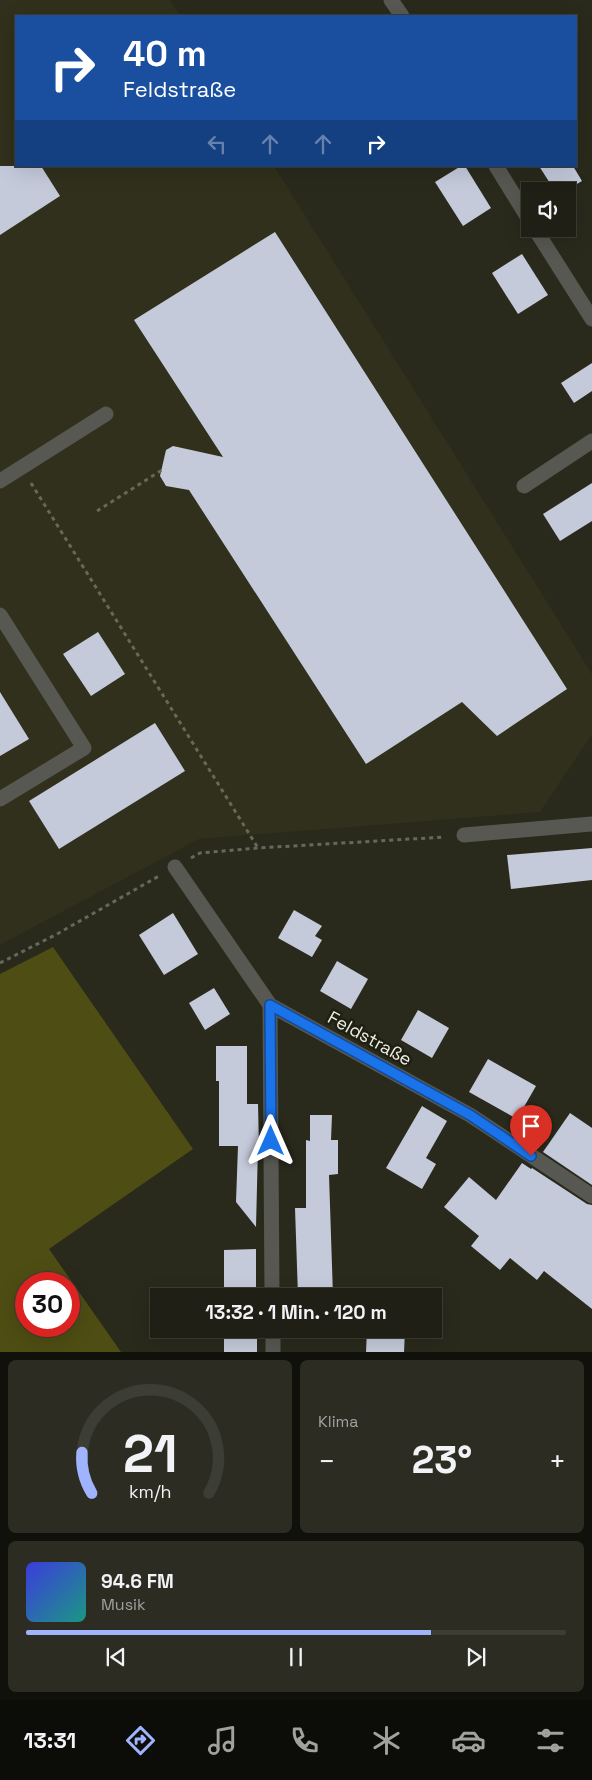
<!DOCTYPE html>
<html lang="de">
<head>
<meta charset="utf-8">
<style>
	:root { --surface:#1f1f15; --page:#2c2c22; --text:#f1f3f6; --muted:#a1a2a0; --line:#3c3d34; --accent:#a0b3fd }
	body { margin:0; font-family:"Space Grotesk",sans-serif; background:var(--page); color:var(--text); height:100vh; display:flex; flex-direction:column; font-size:19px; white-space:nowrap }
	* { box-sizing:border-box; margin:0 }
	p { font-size:16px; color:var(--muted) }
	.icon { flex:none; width:28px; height:28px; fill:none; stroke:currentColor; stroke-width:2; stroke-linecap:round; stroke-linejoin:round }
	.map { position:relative; height:1352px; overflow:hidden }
	.drawer { display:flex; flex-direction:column; gap:8px; padding:8px; background:#11110c; flex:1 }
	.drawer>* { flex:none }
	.banner { position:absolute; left:15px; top:15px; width:562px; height:152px; border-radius:0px; box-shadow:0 5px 20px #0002,0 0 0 1px var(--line); background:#1a4fa0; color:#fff; overflow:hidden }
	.tools { position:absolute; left:521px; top:182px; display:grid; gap:10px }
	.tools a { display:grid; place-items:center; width:55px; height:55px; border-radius:0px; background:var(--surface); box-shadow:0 5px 20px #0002,0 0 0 1px var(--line); font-size:25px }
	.speed { position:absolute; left:15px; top:1272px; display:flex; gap:10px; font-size:25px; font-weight:700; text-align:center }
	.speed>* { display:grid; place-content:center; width:65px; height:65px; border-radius:50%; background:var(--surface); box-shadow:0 5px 20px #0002,0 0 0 1px var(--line); line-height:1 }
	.speed .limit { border:8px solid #d22; background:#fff; color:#111 }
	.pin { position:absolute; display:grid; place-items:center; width:42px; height:42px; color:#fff; margin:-51px -21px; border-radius:50% 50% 50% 0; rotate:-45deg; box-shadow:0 0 5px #0007 }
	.pin .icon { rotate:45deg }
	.me { position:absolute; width:55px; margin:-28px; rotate:0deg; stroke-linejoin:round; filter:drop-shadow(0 0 4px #0008) }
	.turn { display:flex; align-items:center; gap:18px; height:105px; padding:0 25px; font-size:22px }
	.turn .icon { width:65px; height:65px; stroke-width:2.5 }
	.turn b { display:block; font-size:35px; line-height:42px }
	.lanes { display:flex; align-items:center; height:48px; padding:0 25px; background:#0003; justify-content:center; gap:25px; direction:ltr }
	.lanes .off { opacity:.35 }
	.big { font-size:38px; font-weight:800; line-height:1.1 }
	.drawer .card { flex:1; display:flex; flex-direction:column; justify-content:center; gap:8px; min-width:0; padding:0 18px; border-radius:8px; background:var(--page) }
	.drawer .dial { align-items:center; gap:0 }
	.dial svg { height:130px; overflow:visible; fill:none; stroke:var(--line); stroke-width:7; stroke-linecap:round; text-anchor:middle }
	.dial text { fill:var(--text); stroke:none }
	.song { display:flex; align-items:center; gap:15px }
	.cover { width:60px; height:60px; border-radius:8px; background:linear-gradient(135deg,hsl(240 70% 55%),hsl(170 70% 35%)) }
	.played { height:5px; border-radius:2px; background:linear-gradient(90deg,var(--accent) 75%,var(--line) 75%) }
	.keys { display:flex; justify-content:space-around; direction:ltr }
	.heat { display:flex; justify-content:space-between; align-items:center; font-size:28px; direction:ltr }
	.drawer .tiles { flex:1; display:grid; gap:8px; grid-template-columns:1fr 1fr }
	.card:last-child { grid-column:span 2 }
	.trip { position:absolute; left:150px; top:1288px; width:292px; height:50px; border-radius:0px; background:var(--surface); box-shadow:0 5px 20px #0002,0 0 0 1px var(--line); font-weight:800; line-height:50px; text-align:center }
	.dock { display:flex; height:80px; justify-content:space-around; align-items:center; background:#0c0c08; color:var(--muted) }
	.dock .icon { width:35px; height:35px }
	.dock .active { color:var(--accent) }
	.dock b { font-size:22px; color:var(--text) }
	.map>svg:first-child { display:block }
	.built { fill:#30301c }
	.green { fill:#4e4d13; fill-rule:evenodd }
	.building { fill:#c5cadb }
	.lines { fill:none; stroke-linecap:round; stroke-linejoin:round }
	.path { stroke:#67675b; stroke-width:3; stroke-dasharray:4 4; stroke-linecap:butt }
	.minor { stroke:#585852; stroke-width:15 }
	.route-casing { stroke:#114b97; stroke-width:12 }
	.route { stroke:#1a73e8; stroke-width:9 }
	.labels { text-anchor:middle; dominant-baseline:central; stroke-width:5; stroke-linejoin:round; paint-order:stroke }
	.street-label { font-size:18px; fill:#ecede4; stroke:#202012 }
</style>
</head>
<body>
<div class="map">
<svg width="592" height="1353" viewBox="0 0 592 1353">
	<rect width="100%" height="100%" fill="#29291c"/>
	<polygon class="built" points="0,0 170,0 180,16 16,16 16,166 274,166 592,674 592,734 540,812 199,839 0,945"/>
	<path class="green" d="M53,947L193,1149L49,1249L121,1352H0V974ZM26,1284H69V1326H26Z"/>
	<g class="building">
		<polygon points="0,166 41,166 60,196 0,235"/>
		<polygon points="461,166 465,166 491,208 463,226 435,182"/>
		<polygon points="539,166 573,166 582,181 565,191 555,191"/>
		<polygon points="275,232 567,689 497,736 462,702 366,764 189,490 166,486 160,476 166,450 173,446 223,457 134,320"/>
		<polygon points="522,254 548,295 518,314 492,273"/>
		<polygon points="592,363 592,391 574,403 561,383"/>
		<polygon points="592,483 592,521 560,541 543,514"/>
		<polygon points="98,632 125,674 91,696 63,654"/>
		<polygon points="0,692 29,739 0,756"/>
		<polygon points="155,723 185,771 59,849 29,801"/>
		<polygon points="592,848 592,880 511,889 507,855"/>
		<polygon points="294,910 322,926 315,936 322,940 312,957 278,938"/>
		<polygon points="173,913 198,954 164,975 139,935"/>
		<polygon points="337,961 368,979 351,1009 320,991"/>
		<polygon points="214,988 230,1014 205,1030 189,1003"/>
		<polygon points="418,1010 449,1028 432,1058 401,1040"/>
		<polygon points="216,1046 247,1046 247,1104 258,1104 259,1146 258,1146 256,1227 236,1202 238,1146 219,1146 219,1081 216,1081"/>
		<polygon points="488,1059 536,1086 517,1119 469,1092"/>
		<polygon points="422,1106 447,1121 426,1158 436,1164 422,1189 386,1168"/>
		<polygon points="570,1113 592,1128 592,1185 543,1152"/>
		<polygon points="310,1115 332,1115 331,1140 338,1140 338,1174 329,1175 333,1296 298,1296 295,1208 306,1208 306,1140 310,1141"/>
		<polygon points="522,1163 531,1169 532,1168 587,1204 592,1205 592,1309 544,1271 537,1280 510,1258 500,1270 471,1246 479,1236 444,1207 469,1177 496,1200"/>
		<polygon points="256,1249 256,1296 224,1296 224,1250"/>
		<rect x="224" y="1329" width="33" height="24"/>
		<polygon points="367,1329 405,1329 404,1353 366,1353"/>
	</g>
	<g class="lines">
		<g class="path">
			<polyline points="31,483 258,848"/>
			<polyline points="97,511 162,470"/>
			<polyline points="191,858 200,853 258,848 445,837"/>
			<polyline points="0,963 57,934 159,876"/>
		</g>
		<g class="minor">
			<polyline points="391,0 402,16"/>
			<polyline points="496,166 530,221"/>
			<polyline points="535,229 592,319"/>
			<polyline points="0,481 106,414"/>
			<polyline points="524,486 592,441"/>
			<polyline points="0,615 84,748 0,799"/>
			<polyline points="464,835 592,824"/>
			<polyline points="175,867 270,1005 470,1115 592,1196"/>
			<polyline points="270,1005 272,1296"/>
			<polyline points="273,1329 273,1353"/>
		</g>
	</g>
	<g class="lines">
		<g class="route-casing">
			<polyline id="route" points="271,1141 270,1005 470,1115 531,1156"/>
		</g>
		<use href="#route" class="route"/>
	</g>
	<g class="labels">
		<g class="street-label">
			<text transform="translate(370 1038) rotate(29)">Feldstraße</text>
		</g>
	</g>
</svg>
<div class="tools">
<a><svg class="icon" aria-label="sound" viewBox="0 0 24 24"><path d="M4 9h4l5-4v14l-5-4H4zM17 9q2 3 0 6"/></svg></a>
</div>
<div class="speed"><div class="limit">30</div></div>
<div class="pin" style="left:531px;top:1156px;background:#d93025"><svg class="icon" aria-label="arrive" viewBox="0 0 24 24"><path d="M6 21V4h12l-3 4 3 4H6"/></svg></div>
<svg class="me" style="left:271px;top:1141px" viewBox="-20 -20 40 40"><path d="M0-17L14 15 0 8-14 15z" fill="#1a73e8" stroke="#fff" stroke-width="4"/></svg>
<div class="trip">13:32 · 1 Min. · 120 m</div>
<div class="banner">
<div class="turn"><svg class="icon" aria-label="right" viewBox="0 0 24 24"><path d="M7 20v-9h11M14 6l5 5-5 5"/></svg><div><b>40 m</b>Feldstraße</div></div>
<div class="lanes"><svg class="icon off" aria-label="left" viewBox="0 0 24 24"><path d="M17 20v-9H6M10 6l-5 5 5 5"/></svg><svg class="icon off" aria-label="ahead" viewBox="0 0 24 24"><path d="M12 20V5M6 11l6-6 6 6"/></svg><svg class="icon off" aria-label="ahead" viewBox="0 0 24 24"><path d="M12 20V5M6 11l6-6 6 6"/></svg><svg class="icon" aria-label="right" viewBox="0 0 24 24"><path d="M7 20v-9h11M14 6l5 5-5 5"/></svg></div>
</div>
</div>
<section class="drawer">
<div class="tiles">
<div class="card dial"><svg viewBox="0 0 100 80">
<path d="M14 69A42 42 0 1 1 86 69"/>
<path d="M14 69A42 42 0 0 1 8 44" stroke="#a0b3fd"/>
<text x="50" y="56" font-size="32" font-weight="700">21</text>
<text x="50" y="72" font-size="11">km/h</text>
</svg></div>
<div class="card"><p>Klima</p>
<div class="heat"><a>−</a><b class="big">23°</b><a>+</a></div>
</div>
<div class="card">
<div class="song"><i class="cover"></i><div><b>94.6 FM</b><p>Musik</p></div></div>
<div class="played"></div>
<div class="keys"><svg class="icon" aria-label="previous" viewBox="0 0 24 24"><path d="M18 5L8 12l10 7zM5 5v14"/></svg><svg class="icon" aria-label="pause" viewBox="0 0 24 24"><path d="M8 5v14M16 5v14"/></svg><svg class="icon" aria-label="next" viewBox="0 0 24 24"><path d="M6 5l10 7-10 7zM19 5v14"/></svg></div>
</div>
</div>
</section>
<nav class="dock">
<b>13:31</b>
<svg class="icon active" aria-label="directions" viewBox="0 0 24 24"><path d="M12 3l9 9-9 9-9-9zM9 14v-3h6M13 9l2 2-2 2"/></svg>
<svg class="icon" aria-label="music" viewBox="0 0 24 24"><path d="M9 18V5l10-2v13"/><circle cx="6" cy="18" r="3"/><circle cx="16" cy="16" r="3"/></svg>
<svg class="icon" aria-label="phone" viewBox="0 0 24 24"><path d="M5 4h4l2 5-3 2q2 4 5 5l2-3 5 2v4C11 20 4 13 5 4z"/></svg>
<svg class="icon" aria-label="climate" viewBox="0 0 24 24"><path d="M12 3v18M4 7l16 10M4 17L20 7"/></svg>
<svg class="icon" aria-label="car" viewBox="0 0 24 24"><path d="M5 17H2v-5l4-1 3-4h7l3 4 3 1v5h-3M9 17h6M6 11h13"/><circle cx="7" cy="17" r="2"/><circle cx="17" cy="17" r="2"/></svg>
<svg class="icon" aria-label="filters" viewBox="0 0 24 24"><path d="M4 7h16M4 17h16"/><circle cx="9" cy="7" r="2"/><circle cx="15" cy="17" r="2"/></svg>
</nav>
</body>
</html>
